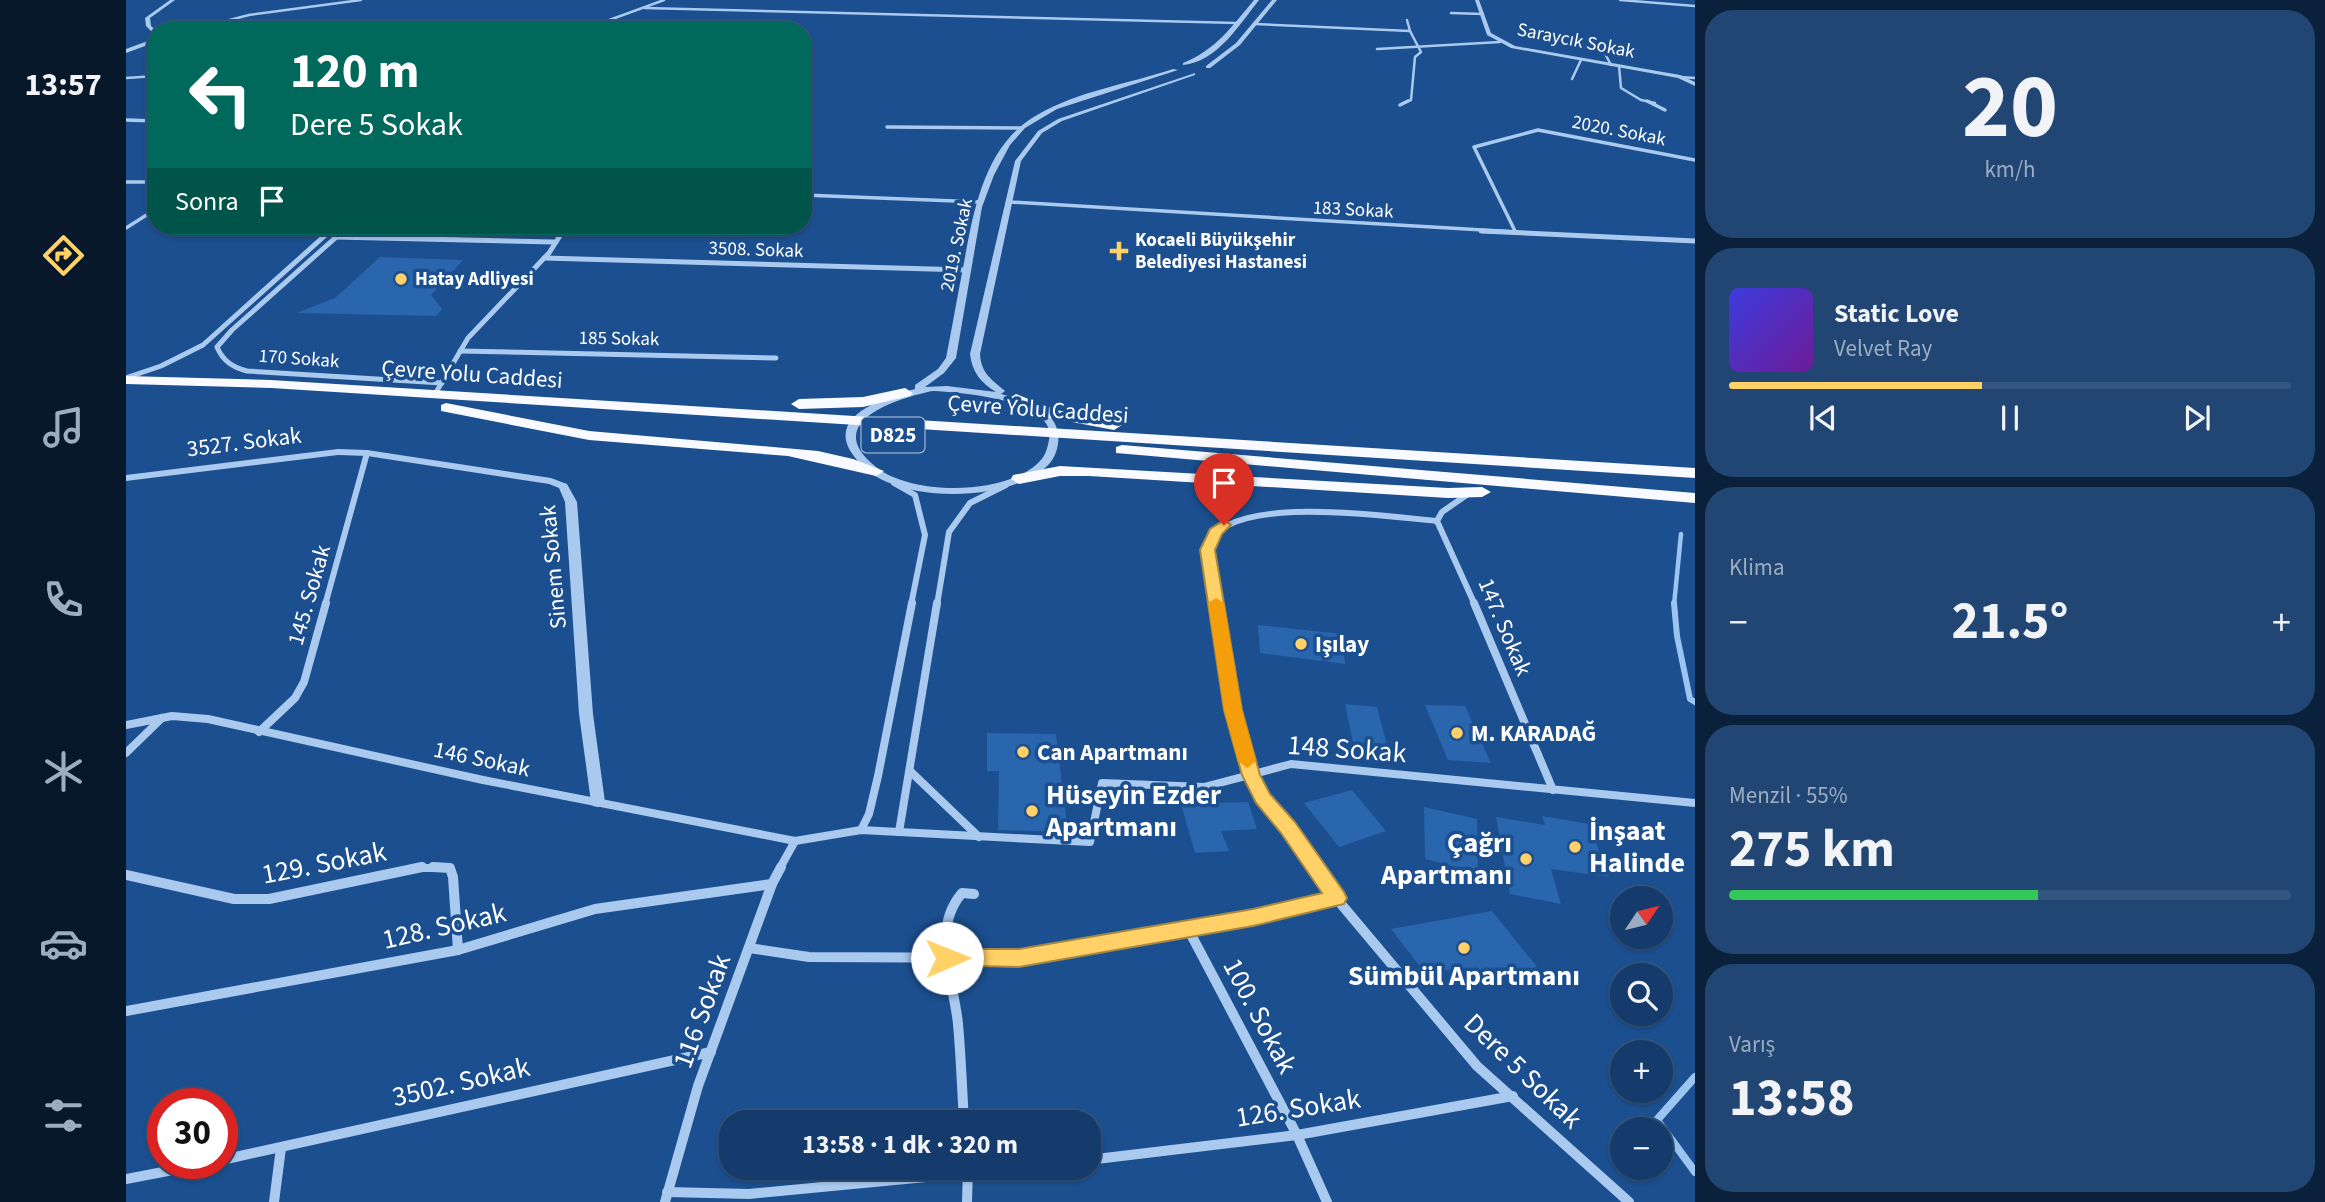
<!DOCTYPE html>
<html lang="tr">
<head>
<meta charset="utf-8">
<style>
	:root { --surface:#143b6b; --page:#214673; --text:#f1f3f6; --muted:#9dadc1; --line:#33557e; --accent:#ffd166 }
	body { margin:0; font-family:"Source Sans 3",sans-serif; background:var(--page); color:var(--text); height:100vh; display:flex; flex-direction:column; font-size:26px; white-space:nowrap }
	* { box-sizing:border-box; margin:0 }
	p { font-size:23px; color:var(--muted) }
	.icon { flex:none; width:38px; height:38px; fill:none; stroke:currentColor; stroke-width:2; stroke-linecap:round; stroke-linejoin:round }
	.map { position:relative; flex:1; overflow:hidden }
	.details { display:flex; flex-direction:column; gap:10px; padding:10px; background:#0b203b; width:630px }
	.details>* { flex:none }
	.top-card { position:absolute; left:21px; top:21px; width:665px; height:214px; border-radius:28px; box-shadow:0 2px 5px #0004,0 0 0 2px var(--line); background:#00695c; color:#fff; overflow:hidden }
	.needle { width:46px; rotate:55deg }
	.buttons { position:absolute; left:1484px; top:886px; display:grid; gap:14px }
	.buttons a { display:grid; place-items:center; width:63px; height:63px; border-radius:50%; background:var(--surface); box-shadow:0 2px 5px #0004,0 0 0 2px var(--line); font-size:35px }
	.speed { position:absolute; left:21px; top:1088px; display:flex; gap:14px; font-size:35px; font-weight:700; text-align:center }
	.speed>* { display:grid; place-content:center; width:91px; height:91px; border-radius:50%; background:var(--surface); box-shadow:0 2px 5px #0004,0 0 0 2px var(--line); line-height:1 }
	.speed .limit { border:10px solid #d22; background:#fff; color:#111 }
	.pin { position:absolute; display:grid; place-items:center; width:60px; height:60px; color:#fff; margin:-72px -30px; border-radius:50% 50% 50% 0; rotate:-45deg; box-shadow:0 0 7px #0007 }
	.pin .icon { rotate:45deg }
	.me { position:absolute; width:77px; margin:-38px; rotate:89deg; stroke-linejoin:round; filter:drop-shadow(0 0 5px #0008) }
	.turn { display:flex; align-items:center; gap:24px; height:147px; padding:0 28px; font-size:32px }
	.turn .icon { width:91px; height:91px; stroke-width:2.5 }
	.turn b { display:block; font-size:49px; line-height:60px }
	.then { display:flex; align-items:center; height:66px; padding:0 28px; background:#0003; gap:14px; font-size:26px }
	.big { font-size:52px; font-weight:700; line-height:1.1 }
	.details .tile { flex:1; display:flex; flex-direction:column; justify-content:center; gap:10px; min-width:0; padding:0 24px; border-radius:28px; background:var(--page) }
	.details .dial { align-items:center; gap:0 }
	.dial b { font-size:91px; line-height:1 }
	.song { display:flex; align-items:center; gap:21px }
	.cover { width:84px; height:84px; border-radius:10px; background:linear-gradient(135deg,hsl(240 70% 55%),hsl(280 70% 35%)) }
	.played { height:7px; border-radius:4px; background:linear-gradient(90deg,var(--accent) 45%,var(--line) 45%) }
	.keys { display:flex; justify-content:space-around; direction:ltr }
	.heat { display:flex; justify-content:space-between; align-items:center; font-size:38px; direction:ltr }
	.charge { height:10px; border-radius:5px; background:linear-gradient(90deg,#34c759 55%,var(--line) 0) }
	.trip { position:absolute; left:593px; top:1110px; width:382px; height:70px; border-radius:28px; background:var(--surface); box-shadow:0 2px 5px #0004,0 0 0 2px var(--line); font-weight:700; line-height:70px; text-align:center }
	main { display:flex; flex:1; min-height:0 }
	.menu { display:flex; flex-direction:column; width:126px; justify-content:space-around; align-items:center; background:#08182b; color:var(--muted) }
	.menu .icon { width:49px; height:49px }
	.menu .active { color:var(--accent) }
	.menu b { font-size:32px; color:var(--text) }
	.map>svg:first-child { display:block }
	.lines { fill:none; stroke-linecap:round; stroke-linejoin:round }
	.stream-far2 { stroke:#9cc4f0; stroke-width:4.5 }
	.stream-far1 { stroke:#9cc4f0; stroke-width:6 }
	.stream { stroke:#9cc4f0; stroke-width:8 }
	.building { fill:#2a66ad }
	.minor-far5 { stroke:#a9c9ee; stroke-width:2.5 }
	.minor-far4 { stroke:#a9c9ee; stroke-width:3.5 }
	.minor-far3 { stroke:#a9c9ee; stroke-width:5 }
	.minor-far2 { stroke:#a9c9ee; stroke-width:6 }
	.minor-far1 { stroke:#a9c9ee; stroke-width:8 }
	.minor { stroke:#a9c9ee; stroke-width:10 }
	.tertiary { fill:#a9c9ee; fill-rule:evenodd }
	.trunk { fill:#f8faff; fill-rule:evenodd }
	.route { fill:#ffd166; stroke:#a68842; stroke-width:2 }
	.slow { fill:#f59e0b }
	.poi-dot { fill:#ffd166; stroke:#1b4f8f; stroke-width:2.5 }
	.labels { text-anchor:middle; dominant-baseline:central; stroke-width:7; stroke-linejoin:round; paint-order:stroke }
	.far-street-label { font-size:19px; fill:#fff; stroke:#1b4f8f }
	.far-poi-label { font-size:19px; font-weight:bold; fill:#fff; stroke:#1b4f8f; text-anchor:start }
	.shield { fill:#1b4f8f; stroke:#bbcadd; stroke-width:2 }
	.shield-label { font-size:21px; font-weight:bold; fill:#fff }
	.street-label { font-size:23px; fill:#fff; stroke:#1b4f8f }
	.poi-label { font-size:23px; font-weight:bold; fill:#fff; stroke:#1b4f8f; text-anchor:start }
	.near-street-label { font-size:28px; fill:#fff; stroke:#1b4f8f }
	.near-poi-label { font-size:28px; font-weight:bold; fill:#fff; stroke:#1b4f8f; text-anchor:start }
</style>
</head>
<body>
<main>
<nav class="menu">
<b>13:57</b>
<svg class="icon active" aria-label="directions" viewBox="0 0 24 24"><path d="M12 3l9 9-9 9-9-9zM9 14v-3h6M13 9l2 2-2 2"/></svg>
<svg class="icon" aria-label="music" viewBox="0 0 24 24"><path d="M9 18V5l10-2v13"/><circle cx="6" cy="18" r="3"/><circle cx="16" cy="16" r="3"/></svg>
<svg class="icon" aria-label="phone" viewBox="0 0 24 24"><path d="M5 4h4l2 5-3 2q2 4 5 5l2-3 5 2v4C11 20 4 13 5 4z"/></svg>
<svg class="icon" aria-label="climate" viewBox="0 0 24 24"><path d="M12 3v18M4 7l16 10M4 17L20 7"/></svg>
<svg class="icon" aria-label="car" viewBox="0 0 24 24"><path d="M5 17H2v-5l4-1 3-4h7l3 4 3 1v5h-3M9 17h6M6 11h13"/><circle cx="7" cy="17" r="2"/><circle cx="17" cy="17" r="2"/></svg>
<svg class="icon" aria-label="filters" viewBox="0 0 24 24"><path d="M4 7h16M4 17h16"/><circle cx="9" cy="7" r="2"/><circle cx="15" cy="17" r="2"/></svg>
</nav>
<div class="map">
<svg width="1569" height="1202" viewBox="0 0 1569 1202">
	<rect width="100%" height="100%" fill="#1b4f8f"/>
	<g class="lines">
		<polyline class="stream-far2" points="1548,605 1555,534"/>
		<polyline class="stream-far1" points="1548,603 1551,636 1564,699 1569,702"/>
		<polyline class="stream" points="1569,1077 1531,1120 1569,1172"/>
	</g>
	<g class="building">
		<polygon points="254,257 337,260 305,295 316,309 310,316 171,313 209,298"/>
		<polygon points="1132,625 1216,634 1219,664 1134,653"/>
		<polygon points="1219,704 1251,707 1261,745 1227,742"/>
		<polygon points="1299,705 1339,706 1365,763 1322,760"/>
		<polygon points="861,733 930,734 942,832 872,830 873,771 861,771"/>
		<polygon points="1226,790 1260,831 1213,847 1178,803"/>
		<polygon points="1122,802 1131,829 1095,831 1103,851 1069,853 1055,804"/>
		<polygon points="1298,807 1351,819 1352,873 1299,859"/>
		<polygon points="1416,816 1463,824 1483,877 1425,869 1435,904 1384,894 1370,817 1419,825"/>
		<polygon points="1366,911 1411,967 1367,977 1336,968 1299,973 1265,929"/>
	</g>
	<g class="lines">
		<g class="minor-far5">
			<polyline points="1494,0 1569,6"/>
			<polyline points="519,8 1111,23"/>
			<polyline points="1325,13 1357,14"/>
			<polyline points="1281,20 1284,31"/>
			<polyline points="1129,24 1284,31 1295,52 1289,57 1285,100 1278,103"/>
			<polyline points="65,30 123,15 235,0"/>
			<polyline points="456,30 538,0"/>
			<polyline points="1251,49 1374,42"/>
			<polyline points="1485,65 1476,48 1487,48"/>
			<polyline points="1493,66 1495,88 1515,100 1529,103"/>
			<polyline points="1554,77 1569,78"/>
			<polyline points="0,78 30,76"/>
			<polyline points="1446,79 1455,60"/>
		</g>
		<g class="minor-far4">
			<polyline points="1521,101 1539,110"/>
			<polyline points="1274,105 1282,101"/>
			<polyline points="0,120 30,121"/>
			<polyline points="761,127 895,128"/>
			<polyline points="0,182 30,182"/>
			<polyline points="677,195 854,202"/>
			<polyline points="884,202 1391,232"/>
			<polyline points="0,228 30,209"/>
			<polyline points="1389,231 1348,147 1412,130 1569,160"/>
			<polyline points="202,232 209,226"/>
			<polyline points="215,232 222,226"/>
			<polyline points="436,232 440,226"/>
		</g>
		<g class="minor-far3">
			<path d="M217,231L106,330L91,347C97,361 106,367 121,371L316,383"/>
			<polyline points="1355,231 1569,241"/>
			<polyline points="209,237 428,242"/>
			<polyline points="418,258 841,270"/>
			<polyline points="334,351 650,358"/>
			<polyline points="0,378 35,366 77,345 204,231"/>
			<polyline points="309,394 342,338 423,253 437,231"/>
		</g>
		<g class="minor-far2">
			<polyline points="768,483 789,495 799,535 785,605"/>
			<polyline points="1342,494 1316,512 1311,521 1349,605"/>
			<polyline points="199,605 241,453"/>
			<polyline points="811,605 823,532 844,503 880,485"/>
			<path d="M1090,605C1087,589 1077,561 1082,546C1100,492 1264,517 1311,521"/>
		</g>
		<g class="minor-far1">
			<polyline points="1090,603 1107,710 1125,775 1137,798 1162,827 1190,868"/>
			<polyline points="1348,603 1427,790"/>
			<polyline points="0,725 46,716 82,719 357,780 669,841 735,830 964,842 976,783 1078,787 1165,764 1569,803"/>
			<polyline points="133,732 169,698 178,682 200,603"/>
			<polyline points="0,753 36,718"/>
			<polyline points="785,772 853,837"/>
			<polyline points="735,830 743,814 752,776 786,603"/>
			<polyline points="773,832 811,603"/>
			<polyline points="288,868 324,868"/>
			<polyline points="654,868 669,841"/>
		</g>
		<g class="minor">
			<polyline points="307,867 324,868 327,877 332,950"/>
			<polyline points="1189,867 1210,898 1351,1066 1503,1202"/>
			<polyline points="0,875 108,899 143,899 296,867"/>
			<polyline points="1061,927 1171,1135 1201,1202"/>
			<polyline points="623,948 683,957 893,958 1127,918 1210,898"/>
			<polyline points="0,1011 332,950 469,909 646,884"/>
			<path d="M838,1122C836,1089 835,1057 832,1024C828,982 804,930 836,893L848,894"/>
			<polyline points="96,1160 585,1052"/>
			<polyline points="962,1160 1171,1135 1387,1096"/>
			<polyline points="0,1179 78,1164"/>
			<polyline points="541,1192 623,1194 906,1167"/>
			<polyline points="148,1202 155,1148"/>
			<polyline points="539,1202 572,1086 646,884 655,867"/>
			<polyline points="841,1202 842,1167"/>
		</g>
		<g class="tertiary">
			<polygon points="44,0 49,0 24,18 25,26 30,30 30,34 28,34 20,26 19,18"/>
			<path d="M1128,0H1133C1114,24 1091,62 1057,65V63C1089,51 1107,25 1128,0Z"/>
			<polygon points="1146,0 1151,0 1114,45 1084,68 1080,68 1080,66 1110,43"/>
			<polygon points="1349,0 1353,0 1365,33 1389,46 1554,75 1569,82 1569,86 1552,78 1385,48 1361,35"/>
			<polygon points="30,38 30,42 0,53 0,49"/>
			<path d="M1047,69L1052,70L931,109L899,128L884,145L868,175L856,207L830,358L818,373L799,387L821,386L870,392C855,383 846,372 844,354L889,161L912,131L932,119L1069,73V75L936,121L916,133L895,161L854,354C855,373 865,379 879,391L875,394C904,401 940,413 931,449C928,460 921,468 911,474C873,498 802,500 761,482C746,476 734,466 725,452C701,415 762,396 789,389V385L812,369L820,358C826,328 831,298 837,268C847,214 857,145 911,115C952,91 1002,84 1047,69ZM806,391C831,392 932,399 923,440C921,450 919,457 911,464C877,495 786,496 750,467C694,423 769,399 806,391Z"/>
			<polygon points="212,449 241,450 425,478 441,484 451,502 467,714 479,802 477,806 472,807 467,806 465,802 453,714 439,502 433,488 423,484 241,456 212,455 0,481 0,475"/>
		</g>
		<g class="trunk">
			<polygon points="0,376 145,380 1569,468 1569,478 145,388 0,384"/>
			<polygon points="779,388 787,393 784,396 737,407 673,409 665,404 673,399 737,397"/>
			<polygon points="890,394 930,410 988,420 996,425 988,430 920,417 885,402 882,399"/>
			<polygon points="320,403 463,431 692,451 727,459 758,471 750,476 662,456 463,440 315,411 315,405"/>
			<polygon points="996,445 1569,493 1569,503 990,453 990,447"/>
			<polygon points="934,466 1322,488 1356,487 1365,492 1356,497 1322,498 963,476 934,476 893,484 885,479 887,475"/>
		</g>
	</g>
	<polygon class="route" points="1098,520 1105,525 1096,534 1089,550 1116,710 1134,775 1144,794 1169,822 1218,892 1221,898 1218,904 1127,926 893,967 814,965 811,958 814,952 821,949 893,949 1127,909 1196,893 1155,833 1130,803 1116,775 1098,710 1074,550 1084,529"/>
	<polygon class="slow" points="1090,598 1098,603 1116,710 1130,761 1121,768 1112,761 1098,710 1082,603"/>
	<g class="poi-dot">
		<path d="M989.5 240.5h7v7h7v7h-7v7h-7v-7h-7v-7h7z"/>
		<circle cx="275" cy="279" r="7"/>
		<circle cx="1175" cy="644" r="7"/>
		<circle cx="1331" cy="733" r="7"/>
		<circle cx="897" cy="752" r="7"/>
		<circle cx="906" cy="811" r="7"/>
		<circle cx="1449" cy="847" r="7"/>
		<circle cx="1400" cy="859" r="7"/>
		<circle cx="1338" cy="948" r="7"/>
	</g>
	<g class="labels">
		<g class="far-street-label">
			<text transform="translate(1450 41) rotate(11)">Saraycık Sokak</text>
			<text transform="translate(1493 131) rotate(11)">2020. Sokak</text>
			<text transform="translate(1227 210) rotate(3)">183 Sokak</text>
			<text transform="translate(831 245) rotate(-78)">2019. Sokak</text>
			<text transform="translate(630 250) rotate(2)">3508. Sokak</text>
			<text transform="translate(493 339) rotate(1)">185 Sokak</text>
			<text transform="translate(173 359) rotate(4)">170 Sokak</text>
		</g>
		<g class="far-poi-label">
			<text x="1009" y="240">Kocaeli Büyükşehir<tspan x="1009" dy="22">Belediyesi Hastanesi</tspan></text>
			<text x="289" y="279">Hatay Adliyesi</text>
		</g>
		<rect class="shield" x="735.5" y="417.5" width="63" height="35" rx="5"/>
		<g class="shield-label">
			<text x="767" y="435">D825</text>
		</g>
		<g class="street-label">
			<text transform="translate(346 374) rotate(4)">Çevre Yolu Caddesi</text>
			<text transform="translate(912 409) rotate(4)">Çevre Yolu Caddesi</text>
			<text transform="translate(118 442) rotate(-7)">3527. Sokak</text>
			<text transform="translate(427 567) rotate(-95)">Sinem Sokak</text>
			<text transform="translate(183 595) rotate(-74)">145. Sokak</text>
			<text transform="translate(1379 627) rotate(67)">147. Sokak</text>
			<text transform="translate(356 759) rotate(12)">146 Sokak</text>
		</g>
		<g class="poi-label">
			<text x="1189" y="644">Işılay</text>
			<text x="1345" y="733">M. KARADAĞ</text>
			<text x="911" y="752">Can Apartmanı</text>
		</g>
		<g class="near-street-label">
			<text transform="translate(1221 749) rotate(4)">148 Sokak</text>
			<text transform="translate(198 863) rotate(-11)">129. Sokak</text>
			<text transform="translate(318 926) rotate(-13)">128. Sokak</text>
			<text transform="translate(576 1011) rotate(-70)">116 Sokak</text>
			<text transform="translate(1134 1016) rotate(62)">100. Sokak</text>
			<text transform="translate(1397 1071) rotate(44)">Dere 5 Sokak</text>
			<text transform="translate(335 1082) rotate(-13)">3502. Sokak</text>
			<text transform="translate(1172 1108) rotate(-9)">126. Sokak</text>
		</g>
		<g class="near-poi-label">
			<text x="920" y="795">Hüseyin Ezder<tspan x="920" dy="32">Apartmanı</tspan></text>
			<text x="1463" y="831">İnşaat<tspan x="1463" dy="32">Halinde</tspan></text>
			<text x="1386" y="843" text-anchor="end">Çağrı<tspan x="1386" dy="32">Apartmanı</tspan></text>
			<text x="1338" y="976" text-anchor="middle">Sümbül Apartmanı</text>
		</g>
	</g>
</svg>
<div class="buttons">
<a><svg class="needle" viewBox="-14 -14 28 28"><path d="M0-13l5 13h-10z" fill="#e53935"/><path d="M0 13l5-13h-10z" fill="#9dadc1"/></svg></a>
<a><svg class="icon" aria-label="search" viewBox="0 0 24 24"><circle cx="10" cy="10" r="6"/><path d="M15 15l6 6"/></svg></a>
<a>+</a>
<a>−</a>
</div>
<div class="speed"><div class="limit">30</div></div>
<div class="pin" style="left:1098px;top:525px;background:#d93025"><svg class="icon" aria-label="arrive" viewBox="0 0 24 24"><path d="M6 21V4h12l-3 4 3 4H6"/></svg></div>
<svg class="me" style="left:821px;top:958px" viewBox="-20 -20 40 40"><circle r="19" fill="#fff"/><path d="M0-13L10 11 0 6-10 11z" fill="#ffd166"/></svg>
<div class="trip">13:58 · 1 dk · 320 m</div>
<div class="top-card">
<div class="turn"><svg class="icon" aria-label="left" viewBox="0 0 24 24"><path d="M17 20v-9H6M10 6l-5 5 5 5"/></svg><div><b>120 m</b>Dere 5 Sokak</div></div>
<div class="then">Sonra<svg class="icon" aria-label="arrive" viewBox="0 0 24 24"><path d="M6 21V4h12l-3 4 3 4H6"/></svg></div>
</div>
</div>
<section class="details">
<div class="tile dial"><b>20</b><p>km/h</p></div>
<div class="tile">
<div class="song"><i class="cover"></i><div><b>Static Love</b><p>Velvet Ray</p></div></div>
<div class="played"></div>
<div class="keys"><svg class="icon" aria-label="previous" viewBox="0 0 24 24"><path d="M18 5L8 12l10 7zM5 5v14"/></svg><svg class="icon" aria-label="pause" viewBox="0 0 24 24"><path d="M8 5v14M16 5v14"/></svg><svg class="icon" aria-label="next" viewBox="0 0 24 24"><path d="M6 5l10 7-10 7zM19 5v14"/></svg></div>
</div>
<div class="tile"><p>Klima</p>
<div class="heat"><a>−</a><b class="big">21.5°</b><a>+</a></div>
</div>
<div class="tile"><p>Menzil · 55%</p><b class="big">275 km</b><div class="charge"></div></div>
<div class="tile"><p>Varış</p><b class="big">13:58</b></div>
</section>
</main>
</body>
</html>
